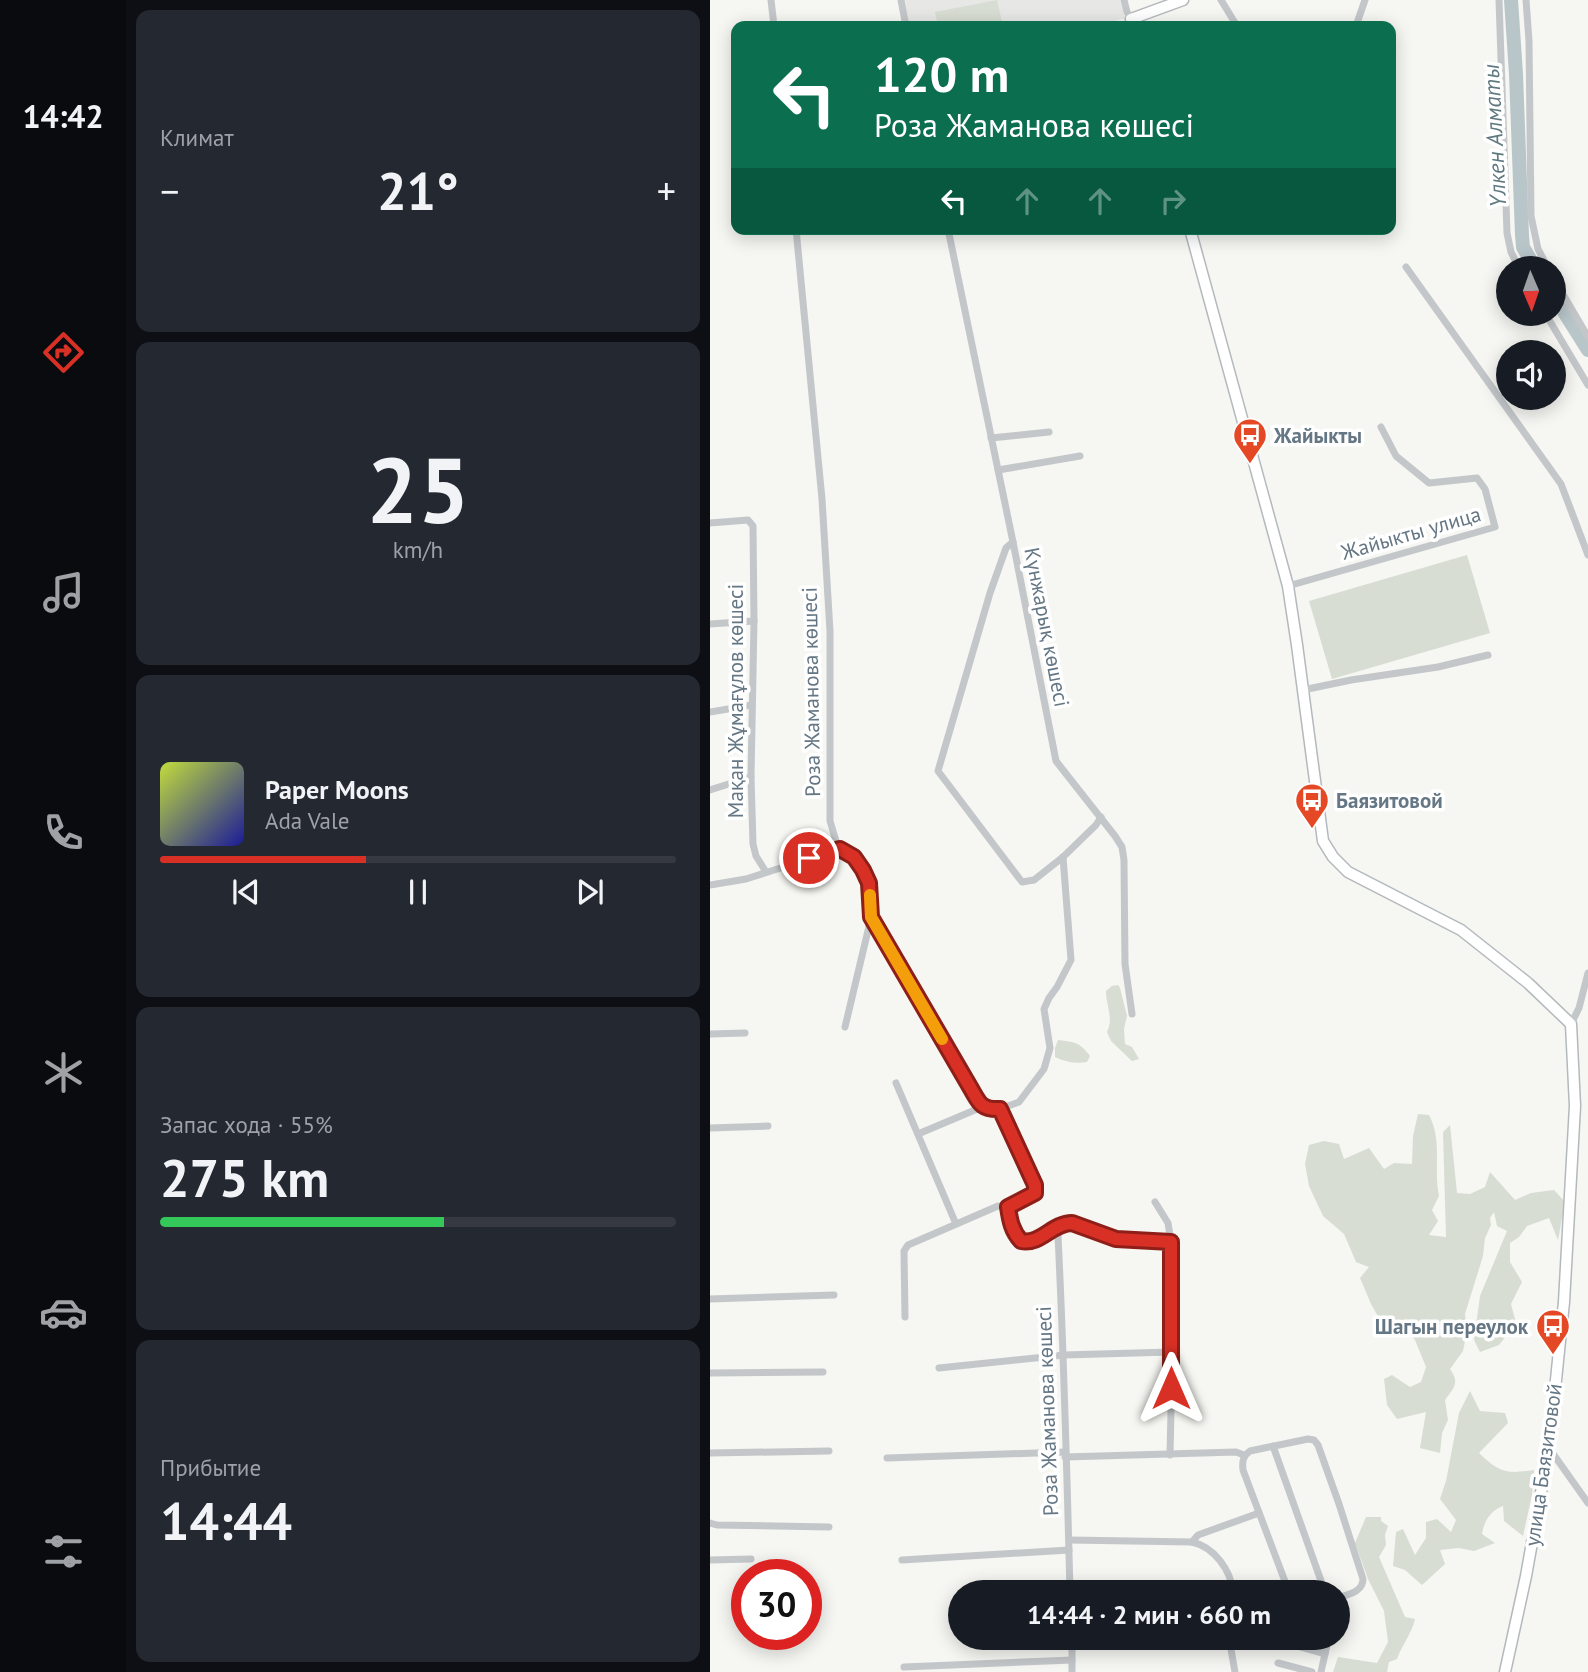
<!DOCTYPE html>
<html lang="ru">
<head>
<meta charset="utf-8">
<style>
	:root { --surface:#171b24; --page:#242831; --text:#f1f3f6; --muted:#9ea1a6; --line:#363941; --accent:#d93025 }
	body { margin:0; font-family:"PT Sans",sans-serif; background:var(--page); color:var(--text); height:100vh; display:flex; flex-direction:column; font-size:26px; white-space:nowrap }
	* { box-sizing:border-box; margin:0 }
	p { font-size:23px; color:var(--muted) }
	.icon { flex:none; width:38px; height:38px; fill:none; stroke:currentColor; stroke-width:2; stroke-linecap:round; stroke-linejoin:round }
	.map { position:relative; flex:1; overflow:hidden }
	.panel { display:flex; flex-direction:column; gap:10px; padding:10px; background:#0d0f14; width:584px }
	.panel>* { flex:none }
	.hud { position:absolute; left:21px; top:21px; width:665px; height:214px; border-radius:14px; box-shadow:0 4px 18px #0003; background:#0b6e4f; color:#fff; overflow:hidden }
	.needle { width:46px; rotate:178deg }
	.tools { position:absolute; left:786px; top:256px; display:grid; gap:14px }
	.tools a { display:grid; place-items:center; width:70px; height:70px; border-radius:50%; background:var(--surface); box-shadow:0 4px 18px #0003; font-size:35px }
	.speed { position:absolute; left:21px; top:1559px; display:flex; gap:14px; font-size:35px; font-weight:700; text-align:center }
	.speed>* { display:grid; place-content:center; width:91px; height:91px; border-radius:50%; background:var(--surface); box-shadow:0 4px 18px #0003; line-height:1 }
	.speed .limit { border:10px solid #d22; background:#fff; color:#111 }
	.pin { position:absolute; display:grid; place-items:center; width:60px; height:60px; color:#fff; margin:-30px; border:4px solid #fff; border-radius:50%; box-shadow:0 2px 7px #0007 }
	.me { position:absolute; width:77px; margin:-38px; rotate:0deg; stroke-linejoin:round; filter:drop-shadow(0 0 5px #0008) }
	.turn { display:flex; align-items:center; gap:24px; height:147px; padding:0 28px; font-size:32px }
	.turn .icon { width:91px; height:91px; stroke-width:2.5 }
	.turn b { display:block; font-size:49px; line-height:60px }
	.lanes { display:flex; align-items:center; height:66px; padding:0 28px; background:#0003; justify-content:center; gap:35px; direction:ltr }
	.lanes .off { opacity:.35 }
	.big { font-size:52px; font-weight:700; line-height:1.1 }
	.panel .card { flex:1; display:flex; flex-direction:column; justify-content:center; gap:10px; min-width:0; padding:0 24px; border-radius:14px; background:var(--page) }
	.panel .dial { align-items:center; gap:0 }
	.dial b { font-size:91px; line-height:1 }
	.song { display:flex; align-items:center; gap:21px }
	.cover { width:84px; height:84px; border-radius:10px; background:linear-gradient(135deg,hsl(70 70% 55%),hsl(240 70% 35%)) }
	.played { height:7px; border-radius:4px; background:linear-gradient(90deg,var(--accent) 40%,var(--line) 40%) }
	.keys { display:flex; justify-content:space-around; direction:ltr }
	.heat { display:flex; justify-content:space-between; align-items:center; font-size:38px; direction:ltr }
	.charge { height:10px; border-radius:5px; background:linear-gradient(90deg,#34c759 55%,var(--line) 0) }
	.trip { position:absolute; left:238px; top:1580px; width:402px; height:70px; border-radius:35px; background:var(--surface); box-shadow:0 4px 18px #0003; font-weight:700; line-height:70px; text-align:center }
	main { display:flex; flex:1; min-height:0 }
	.menu { display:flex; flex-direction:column; width:126px; justify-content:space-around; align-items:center; background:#090b0e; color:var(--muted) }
	.menu .icon { width:49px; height:49px }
	.menu .on { color:var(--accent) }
	.menu b { font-size:32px; color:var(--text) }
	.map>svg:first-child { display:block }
	.built { fill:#e7e7e6 }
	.green { fill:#d7ddd3 }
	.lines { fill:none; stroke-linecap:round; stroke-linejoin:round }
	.river { stroke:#b9c6c9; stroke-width:14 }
	.secondary-casing { stroke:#b3b9bd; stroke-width:13 }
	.street { stroke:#c3c7ca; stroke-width:7 }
	.secondary { stroke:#fff; stroke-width:10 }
	.route-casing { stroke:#8d1f18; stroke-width:18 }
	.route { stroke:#d93025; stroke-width:12 }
	.slow { stroke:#f59e0b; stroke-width:12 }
	.labels { text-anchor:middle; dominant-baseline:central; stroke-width:7; stroke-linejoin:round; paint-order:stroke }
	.poi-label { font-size:21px; font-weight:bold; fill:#657784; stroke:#fff; text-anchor:start }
	.street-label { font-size:21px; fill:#657784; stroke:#fff }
	.water-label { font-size:23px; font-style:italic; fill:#607980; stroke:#fff }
</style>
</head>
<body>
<main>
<nav class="menu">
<b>14:42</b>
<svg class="icon on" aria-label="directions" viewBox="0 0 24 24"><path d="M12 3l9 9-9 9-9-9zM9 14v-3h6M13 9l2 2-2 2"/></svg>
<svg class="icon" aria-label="music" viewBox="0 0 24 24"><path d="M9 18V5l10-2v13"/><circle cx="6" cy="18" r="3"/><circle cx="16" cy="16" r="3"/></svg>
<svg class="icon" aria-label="phone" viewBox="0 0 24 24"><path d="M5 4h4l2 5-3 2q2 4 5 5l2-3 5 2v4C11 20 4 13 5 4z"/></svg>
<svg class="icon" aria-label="climate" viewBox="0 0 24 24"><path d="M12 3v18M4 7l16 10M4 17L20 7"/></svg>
<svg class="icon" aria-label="car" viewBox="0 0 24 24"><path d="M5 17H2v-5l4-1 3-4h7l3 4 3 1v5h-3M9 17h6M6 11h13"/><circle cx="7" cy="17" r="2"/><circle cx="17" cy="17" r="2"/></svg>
<svg class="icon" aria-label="filters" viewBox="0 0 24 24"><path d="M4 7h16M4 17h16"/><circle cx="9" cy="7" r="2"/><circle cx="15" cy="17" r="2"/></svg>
</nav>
<section class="panel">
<div class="card"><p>Климат</p>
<div class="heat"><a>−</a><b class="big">21°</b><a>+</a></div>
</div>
<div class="card dial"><b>25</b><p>km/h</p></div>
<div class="card">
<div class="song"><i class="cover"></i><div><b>Paper Moons</b><p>Ada Vale</p></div></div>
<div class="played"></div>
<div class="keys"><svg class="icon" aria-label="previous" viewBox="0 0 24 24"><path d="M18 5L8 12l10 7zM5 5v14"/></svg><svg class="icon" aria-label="pause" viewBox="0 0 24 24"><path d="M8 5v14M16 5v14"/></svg><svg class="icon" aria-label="next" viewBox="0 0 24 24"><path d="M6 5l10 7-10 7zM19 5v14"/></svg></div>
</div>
<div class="card"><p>Запас хода · 55%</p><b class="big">275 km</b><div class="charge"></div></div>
<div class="card"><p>Прибытие</p><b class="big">14:44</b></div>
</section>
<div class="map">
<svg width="878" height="1672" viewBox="0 0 878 1672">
	<rect width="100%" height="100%" fill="#f6f6f2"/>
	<polygon class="built" points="195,0 410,0 415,18 388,26 199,26"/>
	<g class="green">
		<polygon points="287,0 293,26 228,26 225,12"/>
		<polygon points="757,555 780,633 622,679 599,601"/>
		<path d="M408,985L410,988L417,1016L414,1029L415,1044L422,1047L429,1059L422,1061L401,1041L397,1032C404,1017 396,1006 396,991L402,986Z"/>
		<path d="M348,1040C364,1042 370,1042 380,1056L377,1062C366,1064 355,1062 345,1057V1048Z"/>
		<path d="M708,1114L719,1115C733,1142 723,1168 729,1196L722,1210L728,1221L719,1235L736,1237L733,1132L740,1125L747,1193L760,1194L775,1187L780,1172L805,1200L821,1193L844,1190L855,1202L848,1240L839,1218L817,1226L809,1237L800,1243V1262L812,1282L801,1304L806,1323L789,1345L770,1352L764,1340L770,1296L797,1231L787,1226L784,1212L780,1218L781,1225L775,1238L773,1256L755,1314L757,1331L753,1351L740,1369C750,1383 744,1388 735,1400L738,1420L732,1433L730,1453L710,1448L716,1412L687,1419L677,1405L674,1379L682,1375L700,1387L711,1382L716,1367L705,1340L693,1326L678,1334L661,1304L650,1278L659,1267L646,1262L634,1234L613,1216L599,1186L595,1164L599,1145L614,1141L629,1144L634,1159L659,1148L674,1169L684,1163L702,1164L703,1136Z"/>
		<path d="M760,1391L770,1411L795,1413L798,1423L769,1453C790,1473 796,1474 824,1470L822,1495L813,1536L794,1521L793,1506C781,1510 774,1521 772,1534L785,1543L764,1551L749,1548L730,1550L735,1564L712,1585L695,1570L683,1566L686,1532L693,1529L705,1555L716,1538V1522L727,1519L741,1532L746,1520L730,1499L736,1481L749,1413Z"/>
		<path d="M656,1517H671V1521L678,1526L675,1535L676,1545L669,1557L695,1617L705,1619C702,1633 692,1645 687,1659L679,1662L677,1672H623L628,1657L667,1663L678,1642L674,1611L658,1579L645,1543Z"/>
	</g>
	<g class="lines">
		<g class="river">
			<polyline points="801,0 806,74 812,235 813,247 825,268"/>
			<polyline points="844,296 878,350"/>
		</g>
		<g class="secondary-casing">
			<g id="secondary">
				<polyline points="423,26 421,19 473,0"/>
				<polyline points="480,229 578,586 587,645 613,841 623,857 638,872 751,930 818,983 861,1024 865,1106 854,1302 839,1448 816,1576 795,1672"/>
			</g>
		</g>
		<g class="street">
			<polyline points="61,0 64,26"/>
			<polyline points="191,0 196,26"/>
			<polyline points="414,0 417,12 421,19"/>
			<polyline points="511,0 527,26"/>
			<polyline points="789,0 797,233 801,252 809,268"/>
			<polyline points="816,0 819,41 821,216 828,249 838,268"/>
			<polyline points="646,26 655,0"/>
			<polyline points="86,229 112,499 120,631 120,821 126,841 130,849 144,857 153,870 159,883 161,917 260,1087 272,1107 280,1109 290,1109 309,1102 334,1069 340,1048 334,1009 339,998 347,987 361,960 353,857"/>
			<polyline points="238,229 303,542 346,761 405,836 412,847 414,860 415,964 422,1014"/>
			<polyline points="696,267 851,484 878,555"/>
			<polyline points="844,279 878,337"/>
			<polyline points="835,313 878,385"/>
			<polyline points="281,438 339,432"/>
			<polyline points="288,470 370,456"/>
			<polyline points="0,523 38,520 43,526 44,621 41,777 43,844 46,856 56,872"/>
			<polyline points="303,542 296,548 280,593 228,771 312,882 324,880 353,857 386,825 391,817"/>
			<polyline points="578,586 785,527 775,489 767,478 719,483 686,456 671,427"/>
			<polyline points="0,624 44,621"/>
			<polyline points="593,690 641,680 728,667 778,655"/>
			<polyline points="0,712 42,705"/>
			<polyline points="0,790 41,777"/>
			<polyline points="0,885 36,879 130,849"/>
			<polyline points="861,1024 869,1008 878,973"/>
			<polyline points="135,1027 161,918"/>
			<polyline points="0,1034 35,1033"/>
			<polyline points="186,1083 246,1224"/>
			<path d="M290,1109L325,1185V1193L319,1198L298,1207C300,1221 302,1231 311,1242C331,1245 342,1223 362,1223L406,1239L461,1242L462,1366L460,1455"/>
			<polyline points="0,1128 58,1126"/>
			<polyline points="208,1134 272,1107"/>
			<polyline points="445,1202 458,1223 461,1242"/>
			<path d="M344,1230L348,1236C354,1355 357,1474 360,1592"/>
			<polyline points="0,1299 124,1295"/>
			<polyline points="195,1317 194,1251 198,1245 288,1206 298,1207"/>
			<polyline points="229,1368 354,1355 461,1352"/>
			<polyline points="0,1373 113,1372"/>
			<polyline points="563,1446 615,1592"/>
			<polyline points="839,1448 878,1503"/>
			<polyline points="0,1453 119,1451"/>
			<polyline points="355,1457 526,1452 534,1455"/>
			<polyline points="177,1458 355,1452"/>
			<polyline points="0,1523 7,1525 119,1527"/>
			<path d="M359,1540L482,1542C504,1547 521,1570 523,1592"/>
			<polyline points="482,1542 488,1535 549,1513"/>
			<polyline points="0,1560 41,1559"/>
			<polyline points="192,1560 359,1550"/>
			<path d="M579,1592L533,1470C532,1461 533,1456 540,1451L598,1439L604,1440L608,1445L629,1504L653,1579C653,1592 638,1594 628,1598"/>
			<polyline points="362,1638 362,1672"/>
			<polyline points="519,1638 525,1672"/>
			<polyline points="569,1641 615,1654"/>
			<polyline points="568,1663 602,1672"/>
			<polyline points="194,1667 362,1660"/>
			<polyline points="611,1672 617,1645 617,1638"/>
		</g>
		<use href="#secondary" class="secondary"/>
	</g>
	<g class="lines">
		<g class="route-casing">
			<path id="route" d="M99,858L130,849L144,857L153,870L159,883L161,917L260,1087C269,1102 270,1110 290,1109L325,1185V1193L298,1207C300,1221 302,1231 311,1241C331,1245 342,1223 362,1223L406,1239L461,1242V1388"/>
		</g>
		<use href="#route" class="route"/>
		<polyline class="slow" points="160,895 161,917 232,1039"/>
	</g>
	<defs>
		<g id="bus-pin" transform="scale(1.75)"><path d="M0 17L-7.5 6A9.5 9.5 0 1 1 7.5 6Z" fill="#e54824" stroke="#fff"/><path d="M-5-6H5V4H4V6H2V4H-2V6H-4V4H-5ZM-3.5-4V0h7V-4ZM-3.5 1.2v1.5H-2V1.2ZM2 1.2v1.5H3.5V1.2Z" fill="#fff"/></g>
	</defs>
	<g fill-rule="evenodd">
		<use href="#bus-pin" x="540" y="435"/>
		<use href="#bus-pin" x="602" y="800"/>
		<use href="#bus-pin" x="843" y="1326"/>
	</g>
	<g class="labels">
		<g class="poi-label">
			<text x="564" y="435">Жайыкты</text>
			<text x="626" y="800">Баязитовой</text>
			<text x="818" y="1326" text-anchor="end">Шагын переулок</text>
		</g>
		<g class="street-label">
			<text transform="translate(701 533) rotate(-16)">Жайыкты улица</text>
			<text transform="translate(337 627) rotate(79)">Күнжарық көшесі</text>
			<text transform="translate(101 692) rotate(-91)">Роза Жаманова көшесі</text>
			<text transform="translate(25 701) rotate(-90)">Мақан Жұмағұлов көшесі</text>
			<text transform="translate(337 1411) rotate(-92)">Роза Жаманова көшесі</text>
			<text transform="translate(833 1465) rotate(-82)">улица Баязитовой</text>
		</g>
		<g class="water-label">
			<text transform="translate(784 136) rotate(-93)">Үлкен Алматы</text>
		</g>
	</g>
</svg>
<div class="tools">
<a><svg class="needle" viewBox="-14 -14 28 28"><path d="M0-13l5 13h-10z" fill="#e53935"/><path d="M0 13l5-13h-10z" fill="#9ea1a6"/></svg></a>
<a><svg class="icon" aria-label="sound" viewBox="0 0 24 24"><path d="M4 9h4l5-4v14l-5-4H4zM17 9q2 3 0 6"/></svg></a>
</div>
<div class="speed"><div class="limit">30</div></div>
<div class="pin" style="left:99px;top:858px;background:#d93025"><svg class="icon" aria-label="arrive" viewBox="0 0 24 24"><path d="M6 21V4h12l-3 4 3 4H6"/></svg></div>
<svg class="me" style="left:461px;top:1388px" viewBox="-20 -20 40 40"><path d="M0-17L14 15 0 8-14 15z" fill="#d93025" stroke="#fff" stroke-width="4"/></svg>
<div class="trip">14:44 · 2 мин · 660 m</div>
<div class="hud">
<div class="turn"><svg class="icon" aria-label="left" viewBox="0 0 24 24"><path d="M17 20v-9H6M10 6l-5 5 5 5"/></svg><div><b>120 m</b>Роза Жаманова көшесі</div></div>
<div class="lanes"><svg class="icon" aria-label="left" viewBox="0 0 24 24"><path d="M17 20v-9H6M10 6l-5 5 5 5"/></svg><svg class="icon off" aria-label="ahead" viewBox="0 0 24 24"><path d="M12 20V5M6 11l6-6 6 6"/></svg><svg class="icon off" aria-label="ahead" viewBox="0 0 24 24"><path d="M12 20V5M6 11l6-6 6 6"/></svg><svg class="icon off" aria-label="right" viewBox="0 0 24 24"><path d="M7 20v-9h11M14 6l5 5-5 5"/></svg></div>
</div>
</div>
</main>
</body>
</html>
